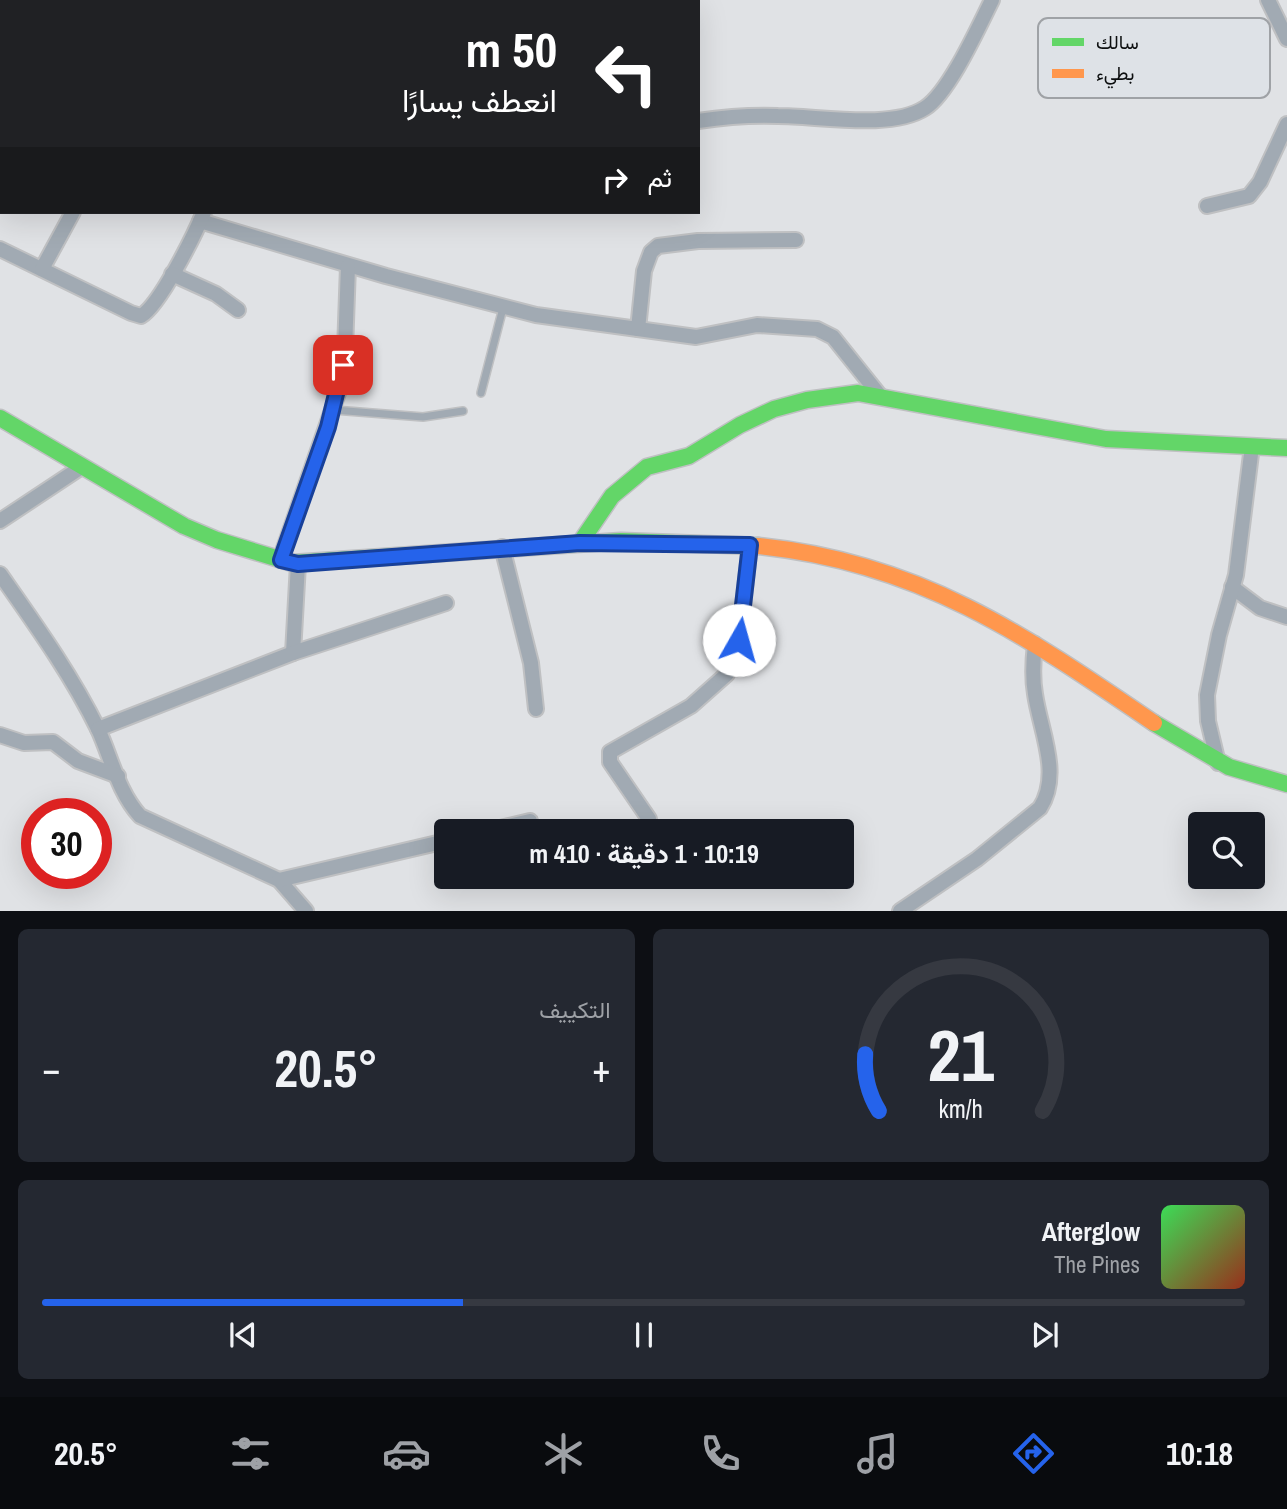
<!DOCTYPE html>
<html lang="ar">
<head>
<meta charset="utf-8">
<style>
	:root { --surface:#171b24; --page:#242831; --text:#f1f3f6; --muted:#9ea1a6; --line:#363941; --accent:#2563eb }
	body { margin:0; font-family:"Archivo Narrow",Vazirmatn,sans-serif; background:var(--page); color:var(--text); direction:rtl; height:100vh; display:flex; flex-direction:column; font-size:26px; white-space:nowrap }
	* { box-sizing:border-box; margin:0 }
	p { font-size:23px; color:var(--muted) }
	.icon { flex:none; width:38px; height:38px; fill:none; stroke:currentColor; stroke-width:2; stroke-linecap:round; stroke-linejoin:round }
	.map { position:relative; height:911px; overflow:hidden; direction:ltr }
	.details { display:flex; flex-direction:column; gap:18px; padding:18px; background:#0d0f14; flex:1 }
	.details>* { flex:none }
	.hud { position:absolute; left:0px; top:0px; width:700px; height:214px; box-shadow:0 7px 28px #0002; direction:rtl; background:#202124; color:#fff; overflow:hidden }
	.tools { position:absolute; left:1188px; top:812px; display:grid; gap:14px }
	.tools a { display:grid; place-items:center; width:77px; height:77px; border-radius:7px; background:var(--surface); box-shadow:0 7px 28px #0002; font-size:35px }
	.speed { position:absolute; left:21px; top:798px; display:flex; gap:14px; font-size:35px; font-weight:700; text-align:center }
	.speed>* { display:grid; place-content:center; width:91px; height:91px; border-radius:50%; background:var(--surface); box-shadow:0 7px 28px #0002; line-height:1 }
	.speed .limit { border:10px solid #d22; background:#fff; color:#111 }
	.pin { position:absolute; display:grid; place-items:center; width:60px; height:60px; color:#fff; margin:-30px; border-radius:14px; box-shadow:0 4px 10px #0006 }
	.me { position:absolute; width:77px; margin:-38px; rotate:7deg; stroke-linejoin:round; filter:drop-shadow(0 0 5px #0008) }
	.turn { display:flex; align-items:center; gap:24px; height:147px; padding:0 28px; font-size:32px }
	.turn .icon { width:91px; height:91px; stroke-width:2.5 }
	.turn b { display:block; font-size:49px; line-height:60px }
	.then { display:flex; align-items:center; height:66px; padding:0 28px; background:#0003; gap:14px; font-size:26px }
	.big { font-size:52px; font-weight:700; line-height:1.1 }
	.details .card { flex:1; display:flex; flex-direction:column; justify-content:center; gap:10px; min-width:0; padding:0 24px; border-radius:10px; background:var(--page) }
	.details .dial { align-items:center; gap:0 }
	.dial svg { height:182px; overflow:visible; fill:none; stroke:var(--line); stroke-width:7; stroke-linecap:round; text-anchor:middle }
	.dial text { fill:var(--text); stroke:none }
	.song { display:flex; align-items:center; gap:21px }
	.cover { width:84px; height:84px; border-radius:10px; background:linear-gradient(135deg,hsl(130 70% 55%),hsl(10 70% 35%)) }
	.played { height:7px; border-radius:4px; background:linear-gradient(90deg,var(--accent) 35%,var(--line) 35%) }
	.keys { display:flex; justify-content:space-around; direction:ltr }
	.heat { display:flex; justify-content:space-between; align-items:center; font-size:38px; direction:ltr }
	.details .tiles { flex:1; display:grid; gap:18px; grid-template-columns:1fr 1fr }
	.card:last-child { grid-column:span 2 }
	.trip { position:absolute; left:434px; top:819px; width:420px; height:70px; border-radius:7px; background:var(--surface); box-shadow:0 7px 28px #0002; font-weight:700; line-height:70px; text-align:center; direction:rtl }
	.dock { display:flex; height:112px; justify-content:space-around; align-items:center; background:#090b0e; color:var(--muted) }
	.dock .icon { width:49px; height:49px }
	.dock .on { color:var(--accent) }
	.dock b { font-size:32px; color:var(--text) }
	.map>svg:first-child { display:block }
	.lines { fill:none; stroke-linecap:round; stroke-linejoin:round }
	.lane-casing { stroke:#bfc0c2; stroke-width:10 }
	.street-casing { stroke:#bfc0c2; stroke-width:18 }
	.fast-casing { stroke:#bfc0c2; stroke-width:19 }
	.slow-casing { stroke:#bfc0c2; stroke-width:19 }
	.lane { stroke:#a1aab3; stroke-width:7 }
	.street { stroke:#a1aab3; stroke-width:14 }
	.fast { stroke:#63d668; stroke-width:16 }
	.slow { stroke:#ff974d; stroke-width:16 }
	.route-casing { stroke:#184099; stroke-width:18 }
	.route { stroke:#2563eb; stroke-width:12 }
	.key { fill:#dee2e7; stroke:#9fa2a6; stroke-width:2 }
	.key-label { font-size:19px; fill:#0c0e0f }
</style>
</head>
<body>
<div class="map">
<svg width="1287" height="911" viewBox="0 0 1287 911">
	<rect width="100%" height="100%" fill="#e0e2e5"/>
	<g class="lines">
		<g class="lane-casing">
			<g id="lane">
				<polyline points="481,393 503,308"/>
				<polyline points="334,410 423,417 463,411"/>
			</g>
		</g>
		<g class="street-casing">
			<g id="street">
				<polyline points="1268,0 1287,39"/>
				<path d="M698,121C725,117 751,115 778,116C819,116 891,130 925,108C949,93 979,26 992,0"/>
				<polyline points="1207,206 1249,196 1260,182 1287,124"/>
				<polyline points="200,221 386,276 536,315 696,337 757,325 817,329 833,337 881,397"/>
				<path d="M0,249L131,313L141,316C160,305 195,234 204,212"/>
				<polyline points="42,269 73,212"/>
				<polyline points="172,274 216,294 238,310"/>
				<polyline points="638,329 644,271 651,252 658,246 698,241 796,240"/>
				<polyline points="0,521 80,468"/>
				<polyline points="502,547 531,663 536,709"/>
				<polyline points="280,560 338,393 345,350 348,266"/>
				<path d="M0,574C35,624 71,674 98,729C111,757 118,792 140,816L279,880L306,911"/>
				<polyline points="1232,587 1260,608 1287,617"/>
				<polyline points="293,653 298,564"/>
				<polyline points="98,729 293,653 446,603"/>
				<polyline points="0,735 24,743 53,742 78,761 118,776"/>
				<polyline points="1218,763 1208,721 1207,695 1219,635 1236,575 1252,446"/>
				<polyline points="649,819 610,762 610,752 691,706 727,674 739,640 750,545"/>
				<polyline points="487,831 530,821"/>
				<polyline points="279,880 446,841"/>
				<path d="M900,911L977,859L1040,808C1062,774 1040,730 1035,694C1032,677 1033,661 1035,644"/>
			</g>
		</g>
		<g class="fast-casing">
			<g id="fast">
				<polyline points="13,0 22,2"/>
				<polyline points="241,0 241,2"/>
				<polyline points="219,2 220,0"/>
				<polyline points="0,418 184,526 217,540 292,563 621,541 758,546"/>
				<polyline points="580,543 612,496 647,467 689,456 740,425 774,409 807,400 858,393 1106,439 1287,448"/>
				<polyline points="1154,723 1229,767 1287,784"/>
			</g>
		</g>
		<g class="slow-casing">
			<g id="slow">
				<polyline points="0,17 2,17"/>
				<path d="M758,546C919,562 1025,635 1154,723"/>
			</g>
		</g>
		<use href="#lane" class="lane"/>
		<use href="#street" class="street"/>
		<use href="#fast" class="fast"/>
		<use href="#slow" class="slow"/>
	</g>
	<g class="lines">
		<g class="route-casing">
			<polyline id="route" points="343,365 328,427 281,560 298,564 580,543 750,545 739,640"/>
		</g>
		<use href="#route" class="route"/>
	</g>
	<rect x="1038" y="18" width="232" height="80" rx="10" class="key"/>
	<rect x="1052" y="38" width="32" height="8" fill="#63d668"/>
	<rect x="1052" y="69" width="32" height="9" fill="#ff974d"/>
	<g class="key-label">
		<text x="1096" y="49">سالك</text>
		<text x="1096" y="80">بطيء</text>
	</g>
</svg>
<div class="tools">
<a><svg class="icon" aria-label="search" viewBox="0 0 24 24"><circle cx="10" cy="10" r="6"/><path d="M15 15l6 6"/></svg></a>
</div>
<div class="speed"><div class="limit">30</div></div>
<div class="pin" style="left:343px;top:365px;background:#d93025"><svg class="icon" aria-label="arrive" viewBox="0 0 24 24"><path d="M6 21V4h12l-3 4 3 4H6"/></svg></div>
<svg class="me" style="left:739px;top:640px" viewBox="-20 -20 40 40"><circle r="19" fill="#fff"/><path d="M0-13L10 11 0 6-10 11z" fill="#2563eb"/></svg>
<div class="trip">10:19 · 1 دقيقة · 410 m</div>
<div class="hud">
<div class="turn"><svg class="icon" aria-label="left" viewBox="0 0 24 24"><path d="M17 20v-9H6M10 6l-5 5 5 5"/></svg><div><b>50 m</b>انعطف يسارًا</div></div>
<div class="then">ثم<svg class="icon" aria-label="right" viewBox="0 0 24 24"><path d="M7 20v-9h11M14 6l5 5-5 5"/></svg></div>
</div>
</div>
<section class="details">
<div class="tiles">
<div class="card dial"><svg viewBox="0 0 100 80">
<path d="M14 69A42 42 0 1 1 86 69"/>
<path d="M14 69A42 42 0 0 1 8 44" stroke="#2563eb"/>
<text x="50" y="56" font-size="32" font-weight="700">21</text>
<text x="50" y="72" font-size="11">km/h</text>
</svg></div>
<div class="card"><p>التكييف</p>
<div class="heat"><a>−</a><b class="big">20.5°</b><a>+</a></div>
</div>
<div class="card">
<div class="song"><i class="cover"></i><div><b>Afterglow</b><p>The Pines</p></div></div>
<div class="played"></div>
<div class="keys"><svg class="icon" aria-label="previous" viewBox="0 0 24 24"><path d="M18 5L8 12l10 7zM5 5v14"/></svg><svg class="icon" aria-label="pause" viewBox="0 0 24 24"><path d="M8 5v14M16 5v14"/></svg><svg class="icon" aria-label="next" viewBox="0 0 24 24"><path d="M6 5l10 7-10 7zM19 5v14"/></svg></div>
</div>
</div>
</section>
<nav class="dock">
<b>10:18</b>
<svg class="icon on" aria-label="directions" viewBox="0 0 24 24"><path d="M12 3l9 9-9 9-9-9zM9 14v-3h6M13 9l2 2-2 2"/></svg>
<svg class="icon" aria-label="music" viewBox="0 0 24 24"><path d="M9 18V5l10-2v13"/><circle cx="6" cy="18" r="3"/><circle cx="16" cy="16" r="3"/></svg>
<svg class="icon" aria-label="phone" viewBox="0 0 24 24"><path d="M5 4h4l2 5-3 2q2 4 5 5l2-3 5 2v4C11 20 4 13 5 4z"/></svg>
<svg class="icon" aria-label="climate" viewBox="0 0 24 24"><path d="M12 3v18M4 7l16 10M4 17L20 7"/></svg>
<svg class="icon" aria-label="car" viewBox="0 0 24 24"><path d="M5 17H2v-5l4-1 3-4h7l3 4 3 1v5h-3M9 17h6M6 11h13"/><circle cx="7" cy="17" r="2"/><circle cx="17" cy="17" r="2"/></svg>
<svg class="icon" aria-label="filters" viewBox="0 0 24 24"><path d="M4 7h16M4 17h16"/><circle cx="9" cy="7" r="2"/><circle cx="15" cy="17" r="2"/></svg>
<b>20.5°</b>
</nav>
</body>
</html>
